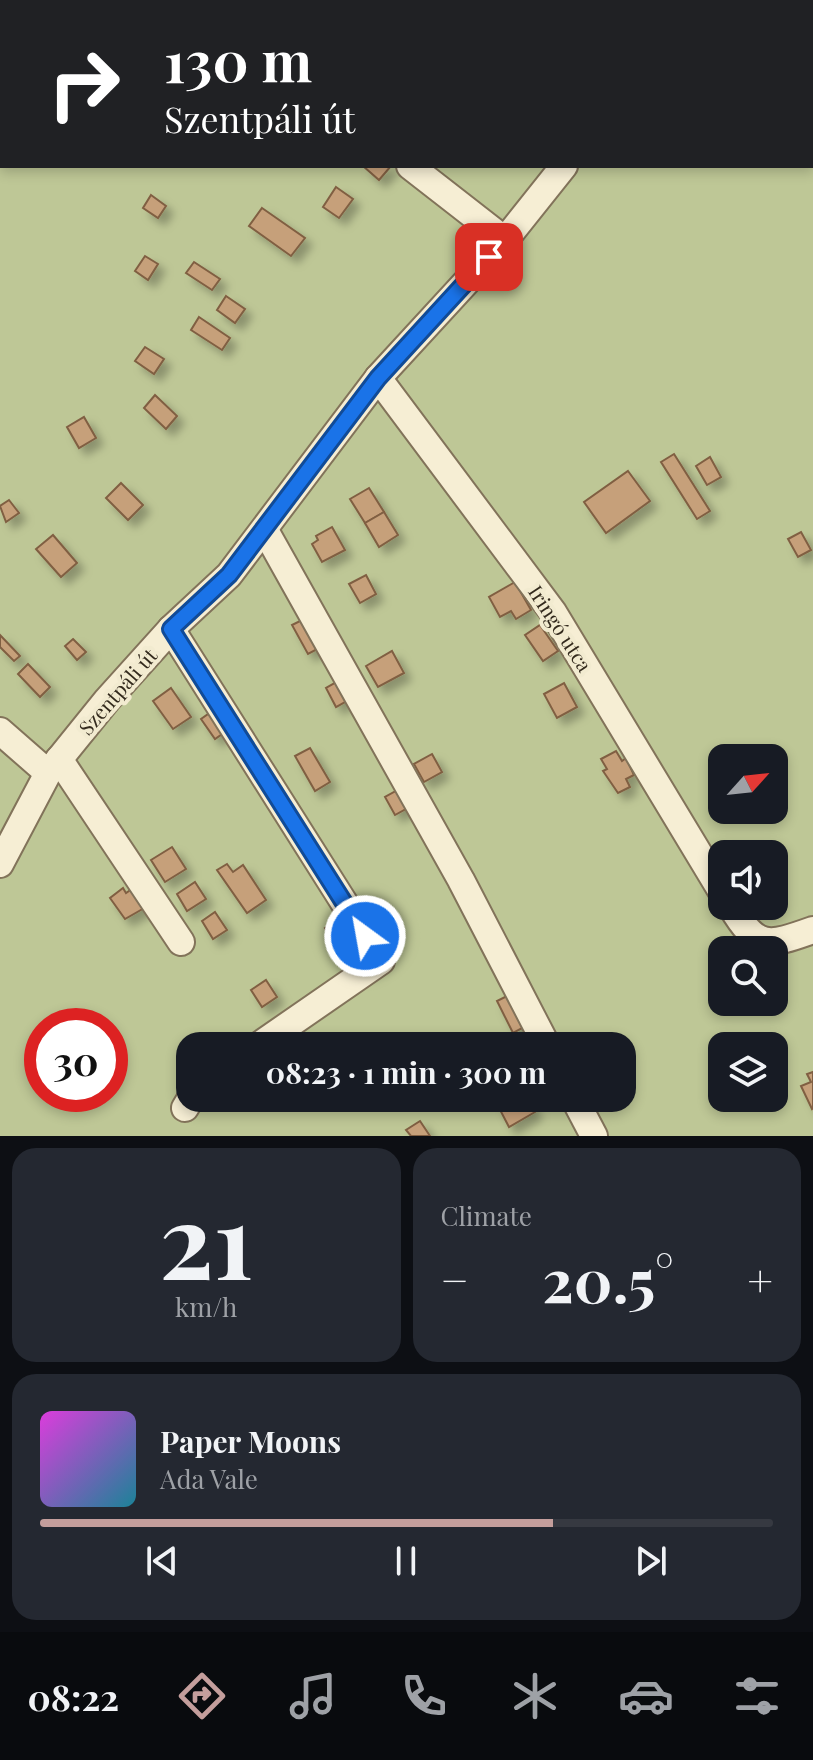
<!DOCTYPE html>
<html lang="en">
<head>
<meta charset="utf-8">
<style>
	:root { --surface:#171b24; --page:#242831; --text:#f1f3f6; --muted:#9ea1a6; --line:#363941; --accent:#c49e9c }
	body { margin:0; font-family:"Playfair Display",serif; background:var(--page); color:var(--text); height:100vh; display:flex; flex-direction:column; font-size:30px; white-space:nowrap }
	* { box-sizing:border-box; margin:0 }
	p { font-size:26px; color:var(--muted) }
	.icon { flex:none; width:44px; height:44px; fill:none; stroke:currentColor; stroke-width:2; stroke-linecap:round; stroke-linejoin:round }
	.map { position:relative; height:1136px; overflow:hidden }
	.sheet { display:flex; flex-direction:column; gap:12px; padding:12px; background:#0d0f14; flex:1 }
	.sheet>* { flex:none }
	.hud { position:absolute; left:0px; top:0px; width:814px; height:168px; box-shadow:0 4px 12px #0003; background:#202124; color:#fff; overflow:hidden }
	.needle { width:52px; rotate:63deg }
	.buttons { position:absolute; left:708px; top:744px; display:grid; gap:16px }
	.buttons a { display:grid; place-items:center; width:80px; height:80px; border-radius:16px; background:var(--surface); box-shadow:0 4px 12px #0003; font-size:40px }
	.speed { position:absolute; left:24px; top:1008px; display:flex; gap:16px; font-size:40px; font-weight:700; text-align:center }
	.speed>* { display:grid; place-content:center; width:104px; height:104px; border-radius:50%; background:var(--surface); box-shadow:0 4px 12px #0003; line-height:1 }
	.speed .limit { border:12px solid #d22; background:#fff; color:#111 }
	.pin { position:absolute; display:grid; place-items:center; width:68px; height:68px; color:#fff; margin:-34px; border-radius:16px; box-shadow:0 4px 12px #0006 }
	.me { position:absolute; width:88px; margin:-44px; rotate:328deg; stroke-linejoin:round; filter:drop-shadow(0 0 6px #0008) }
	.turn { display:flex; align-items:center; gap:28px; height:168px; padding:0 32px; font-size:36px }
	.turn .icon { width:104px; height:104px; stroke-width:2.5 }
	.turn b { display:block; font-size:56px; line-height:68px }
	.big { font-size:60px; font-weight:700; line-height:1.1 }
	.sheet .widget { flex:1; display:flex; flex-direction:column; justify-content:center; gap:12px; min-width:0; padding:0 28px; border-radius:24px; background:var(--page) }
	.sheet .dial { align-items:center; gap:0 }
	.dial b { font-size:104px; line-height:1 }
	.song { display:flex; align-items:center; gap:24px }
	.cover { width:96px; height:96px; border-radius:12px; background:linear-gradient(135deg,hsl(300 70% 55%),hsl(190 70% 35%)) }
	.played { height:8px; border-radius:4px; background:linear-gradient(90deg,var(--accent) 70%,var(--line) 70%) }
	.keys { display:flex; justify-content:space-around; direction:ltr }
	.heat { display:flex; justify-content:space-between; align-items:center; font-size:44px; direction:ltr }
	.sheet .tiles { flex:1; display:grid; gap:12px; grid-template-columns:1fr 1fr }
	.widget:last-child { grid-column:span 2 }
	.trip { position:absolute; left:176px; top:1032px; width:460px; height:80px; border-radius:24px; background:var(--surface); box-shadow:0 4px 12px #0003; font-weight:700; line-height:80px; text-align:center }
	.dock { display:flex; height:128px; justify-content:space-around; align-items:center; background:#090b0e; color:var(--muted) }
	.dock .icon { width:56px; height:56px }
	.dock .selected { color:var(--accent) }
	.dock b { font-size:36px; color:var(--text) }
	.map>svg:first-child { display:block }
	.green { fill:#bec796; fill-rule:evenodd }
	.building { fill:#c6a07a; stroke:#805f42; stroke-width:2; filter:url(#shadow) }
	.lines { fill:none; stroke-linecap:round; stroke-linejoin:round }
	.minor-casing { stroke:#82735a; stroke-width:30 }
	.minor { stroke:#f6eed4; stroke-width:26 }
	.route-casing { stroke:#114b97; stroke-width:20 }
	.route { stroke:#1a73e8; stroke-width:14 }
	.labels { text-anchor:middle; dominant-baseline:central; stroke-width:8; stroke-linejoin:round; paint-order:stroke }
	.street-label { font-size:20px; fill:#332a1d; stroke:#f2ebd0 }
</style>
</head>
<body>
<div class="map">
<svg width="813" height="1136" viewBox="0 0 813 1136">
	<defs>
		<filter id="shadow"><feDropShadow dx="7" dy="7" stdDeviation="4" flood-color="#0004"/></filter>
	</defs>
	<rect width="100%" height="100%" fill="#eae1c1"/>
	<path class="green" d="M0,0H813V1136H0ZM2,2H812V166H2ZM722,758H774V810H722ZM722,854H774V906H722ZM722,950H774V1002H722ZM42,1026H110V1094H42ZM190,1046H622V1098H190ZM722,1046H774V1098H722Z"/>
	<g class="building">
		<polygon points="363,166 391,166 379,180"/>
		<polygon points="336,187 353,199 339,218 323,207"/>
		<polygon points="151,195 166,206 158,218 143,208"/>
		<polygon points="262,208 305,238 291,256 249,226"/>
		<polygon points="145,256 158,264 148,280 135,271"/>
		<polygon points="194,262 220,279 212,290 186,273"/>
		<polygon points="226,296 245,309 235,323 217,310"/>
		<polygon points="199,317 230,338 222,350 191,330"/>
		<polygon points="145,347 164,359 154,374 135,361"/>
		<polygon points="155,395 177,416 166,429 144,408"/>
		<polygon points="84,417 96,438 79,448 67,427"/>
		<polygon points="674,454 710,511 697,519 661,462"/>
		<polygon points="710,457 721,477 707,485 696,466"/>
		<polygon points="628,471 650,501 606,533 584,502"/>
		<polygon points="121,483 143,505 128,520 106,498"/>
		<polygon points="369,488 384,512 365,523 350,499"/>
		<polygon points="9,500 19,513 6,522 0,506"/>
		<polygon points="384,512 398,535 379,547 365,523"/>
		<polygon points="332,527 345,550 322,562 312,544 318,540 316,536"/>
		<polygon points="801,532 811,550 798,557 788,539"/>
		<polygon points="53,535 77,563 61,577 36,549"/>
		<polygon points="366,575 376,594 360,603 349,584"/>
		<polygon points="515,582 531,610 516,619 511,611 500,617 489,597"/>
		<polygon points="308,617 323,646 308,654 292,625"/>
		<polygon points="540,625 558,651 543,661 525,635"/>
		<polygon points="0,635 20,656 14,661 0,647"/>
		<polygon points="73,639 86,652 77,660 65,646"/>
		<polygon points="392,651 404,673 378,687 366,666"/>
		<polygon points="28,664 50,687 40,697 18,674"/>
		<polygon points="342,679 352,698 336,707 326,688"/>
		<polygon points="564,683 577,707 557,718 544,694"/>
		<polygon points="171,688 191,717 173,729 153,701"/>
		<polygon points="211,712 225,732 215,739 201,719"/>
		<polygon points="310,748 330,782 315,791 295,756"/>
		<polygon points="616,751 622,761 626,758 634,775 626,779 630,787 618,793 603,771 607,769 601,759"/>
		<polygon points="432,754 442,772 424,782 414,764"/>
		<polygon points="403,787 413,805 395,815 385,797"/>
		<polygon points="172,847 186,869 165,882 151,860"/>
		<polygon points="227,864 233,872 243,865 266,900 247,913 217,870"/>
		<polygon points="195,882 206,899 187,911 177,894"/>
		<polygon points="139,884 153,903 125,919 110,898 123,888 126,893"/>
		<polygon points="215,912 227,930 213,939 202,921"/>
		<polygon points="339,920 346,931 332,940 325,928"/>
		<polygon points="266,980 277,997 262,1007 251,990"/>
		<polygon points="511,994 528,1025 513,1033 497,1001"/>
		<polygon points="813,1072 813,1108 812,1109 801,1086 811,1082 807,1074"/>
		<polygon points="508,1098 527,1098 535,1112 509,1127 497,1104"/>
		<polygon points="420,1121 430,1136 411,1136 406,1130"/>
	</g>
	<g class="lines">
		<g class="minor-casing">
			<g id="minor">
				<polyline points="217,0 221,2"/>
				<polyline points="494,0 496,2"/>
				<polyline points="648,0 650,2"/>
				<polyline points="145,2 145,0"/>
				<polyline points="687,2 688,0"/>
				<polyline points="410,166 505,240"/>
				<polyline points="378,378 553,612 722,892"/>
				<polyline points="266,532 461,880 547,1046"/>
				<polyline points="171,629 381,961 258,1046"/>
				<polyline points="0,731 48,773"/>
				<polyline points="59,759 181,942"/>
				<polyline points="0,864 48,773 107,700 171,629 229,575 378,378 505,240 564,166"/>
				<path d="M731,906C757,950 768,946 813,930"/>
				<polyline points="574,1098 594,1136"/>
				<polyline points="185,1108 191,1098"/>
			</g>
		</g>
		<use href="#minor" class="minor"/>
	</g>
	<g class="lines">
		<g class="route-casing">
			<polyline id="route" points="365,936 171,629 229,575 378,378 489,257"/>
		</g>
		<use href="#route" class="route"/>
	</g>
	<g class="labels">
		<g class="street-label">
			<text transform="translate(561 628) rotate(57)">Iringó utca</text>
			<text transform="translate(117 691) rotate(-49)">Szentpáli út</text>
		</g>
	</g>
</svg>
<div class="buttons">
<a><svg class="needle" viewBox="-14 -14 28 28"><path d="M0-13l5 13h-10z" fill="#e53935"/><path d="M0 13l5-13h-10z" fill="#9ea1a6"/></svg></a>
<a><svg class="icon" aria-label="sound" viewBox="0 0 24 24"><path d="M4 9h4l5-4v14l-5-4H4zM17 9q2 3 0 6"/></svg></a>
<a><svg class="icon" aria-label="search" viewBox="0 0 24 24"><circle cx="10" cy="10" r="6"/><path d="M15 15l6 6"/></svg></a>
<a><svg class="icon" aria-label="layers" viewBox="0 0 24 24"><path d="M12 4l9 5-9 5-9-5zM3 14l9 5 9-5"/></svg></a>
</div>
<div class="speed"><div class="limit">30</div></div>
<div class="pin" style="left:489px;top:257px;background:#d93025"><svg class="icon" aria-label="arrive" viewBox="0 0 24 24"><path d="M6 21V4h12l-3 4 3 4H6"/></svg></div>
<svg class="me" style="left:365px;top:936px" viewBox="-20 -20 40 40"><circle r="17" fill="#1a73e8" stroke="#fff" stroke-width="3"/><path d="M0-11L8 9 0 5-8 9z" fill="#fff"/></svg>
<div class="trip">08:23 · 1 min · 300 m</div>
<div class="hud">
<div class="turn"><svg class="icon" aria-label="right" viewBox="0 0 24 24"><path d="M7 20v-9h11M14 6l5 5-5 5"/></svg><div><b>130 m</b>Szentpáli út</div></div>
</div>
</div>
<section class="sheet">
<div class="tiles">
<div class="widget dial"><b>21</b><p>km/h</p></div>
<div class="widget"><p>Climate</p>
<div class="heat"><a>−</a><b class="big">20.5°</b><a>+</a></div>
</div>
<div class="widget">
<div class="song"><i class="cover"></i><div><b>Paper Moons</b><p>Ada Vale</p></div></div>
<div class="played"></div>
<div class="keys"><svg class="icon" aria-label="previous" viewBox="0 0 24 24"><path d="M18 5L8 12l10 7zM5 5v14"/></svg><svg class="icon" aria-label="pause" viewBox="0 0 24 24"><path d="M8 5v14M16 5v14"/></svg><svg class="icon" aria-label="next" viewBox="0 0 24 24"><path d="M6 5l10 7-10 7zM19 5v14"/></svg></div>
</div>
</div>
</section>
<nav class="dock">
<b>08:22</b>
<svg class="icon selected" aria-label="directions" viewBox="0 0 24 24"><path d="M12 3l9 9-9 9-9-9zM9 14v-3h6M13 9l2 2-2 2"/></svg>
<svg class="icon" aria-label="music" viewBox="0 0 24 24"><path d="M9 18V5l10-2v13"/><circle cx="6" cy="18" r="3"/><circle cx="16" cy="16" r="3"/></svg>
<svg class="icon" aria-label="phone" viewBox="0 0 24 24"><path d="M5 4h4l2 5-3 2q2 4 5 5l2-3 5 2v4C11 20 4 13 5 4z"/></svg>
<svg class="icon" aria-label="climate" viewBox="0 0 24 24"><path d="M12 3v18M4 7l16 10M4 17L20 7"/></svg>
<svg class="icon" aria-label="car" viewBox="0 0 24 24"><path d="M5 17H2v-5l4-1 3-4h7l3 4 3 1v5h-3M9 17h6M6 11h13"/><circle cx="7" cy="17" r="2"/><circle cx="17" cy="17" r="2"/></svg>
<svg class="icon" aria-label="filters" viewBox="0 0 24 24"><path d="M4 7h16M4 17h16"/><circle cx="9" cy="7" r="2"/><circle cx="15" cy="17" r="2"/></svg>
</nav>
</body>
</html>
